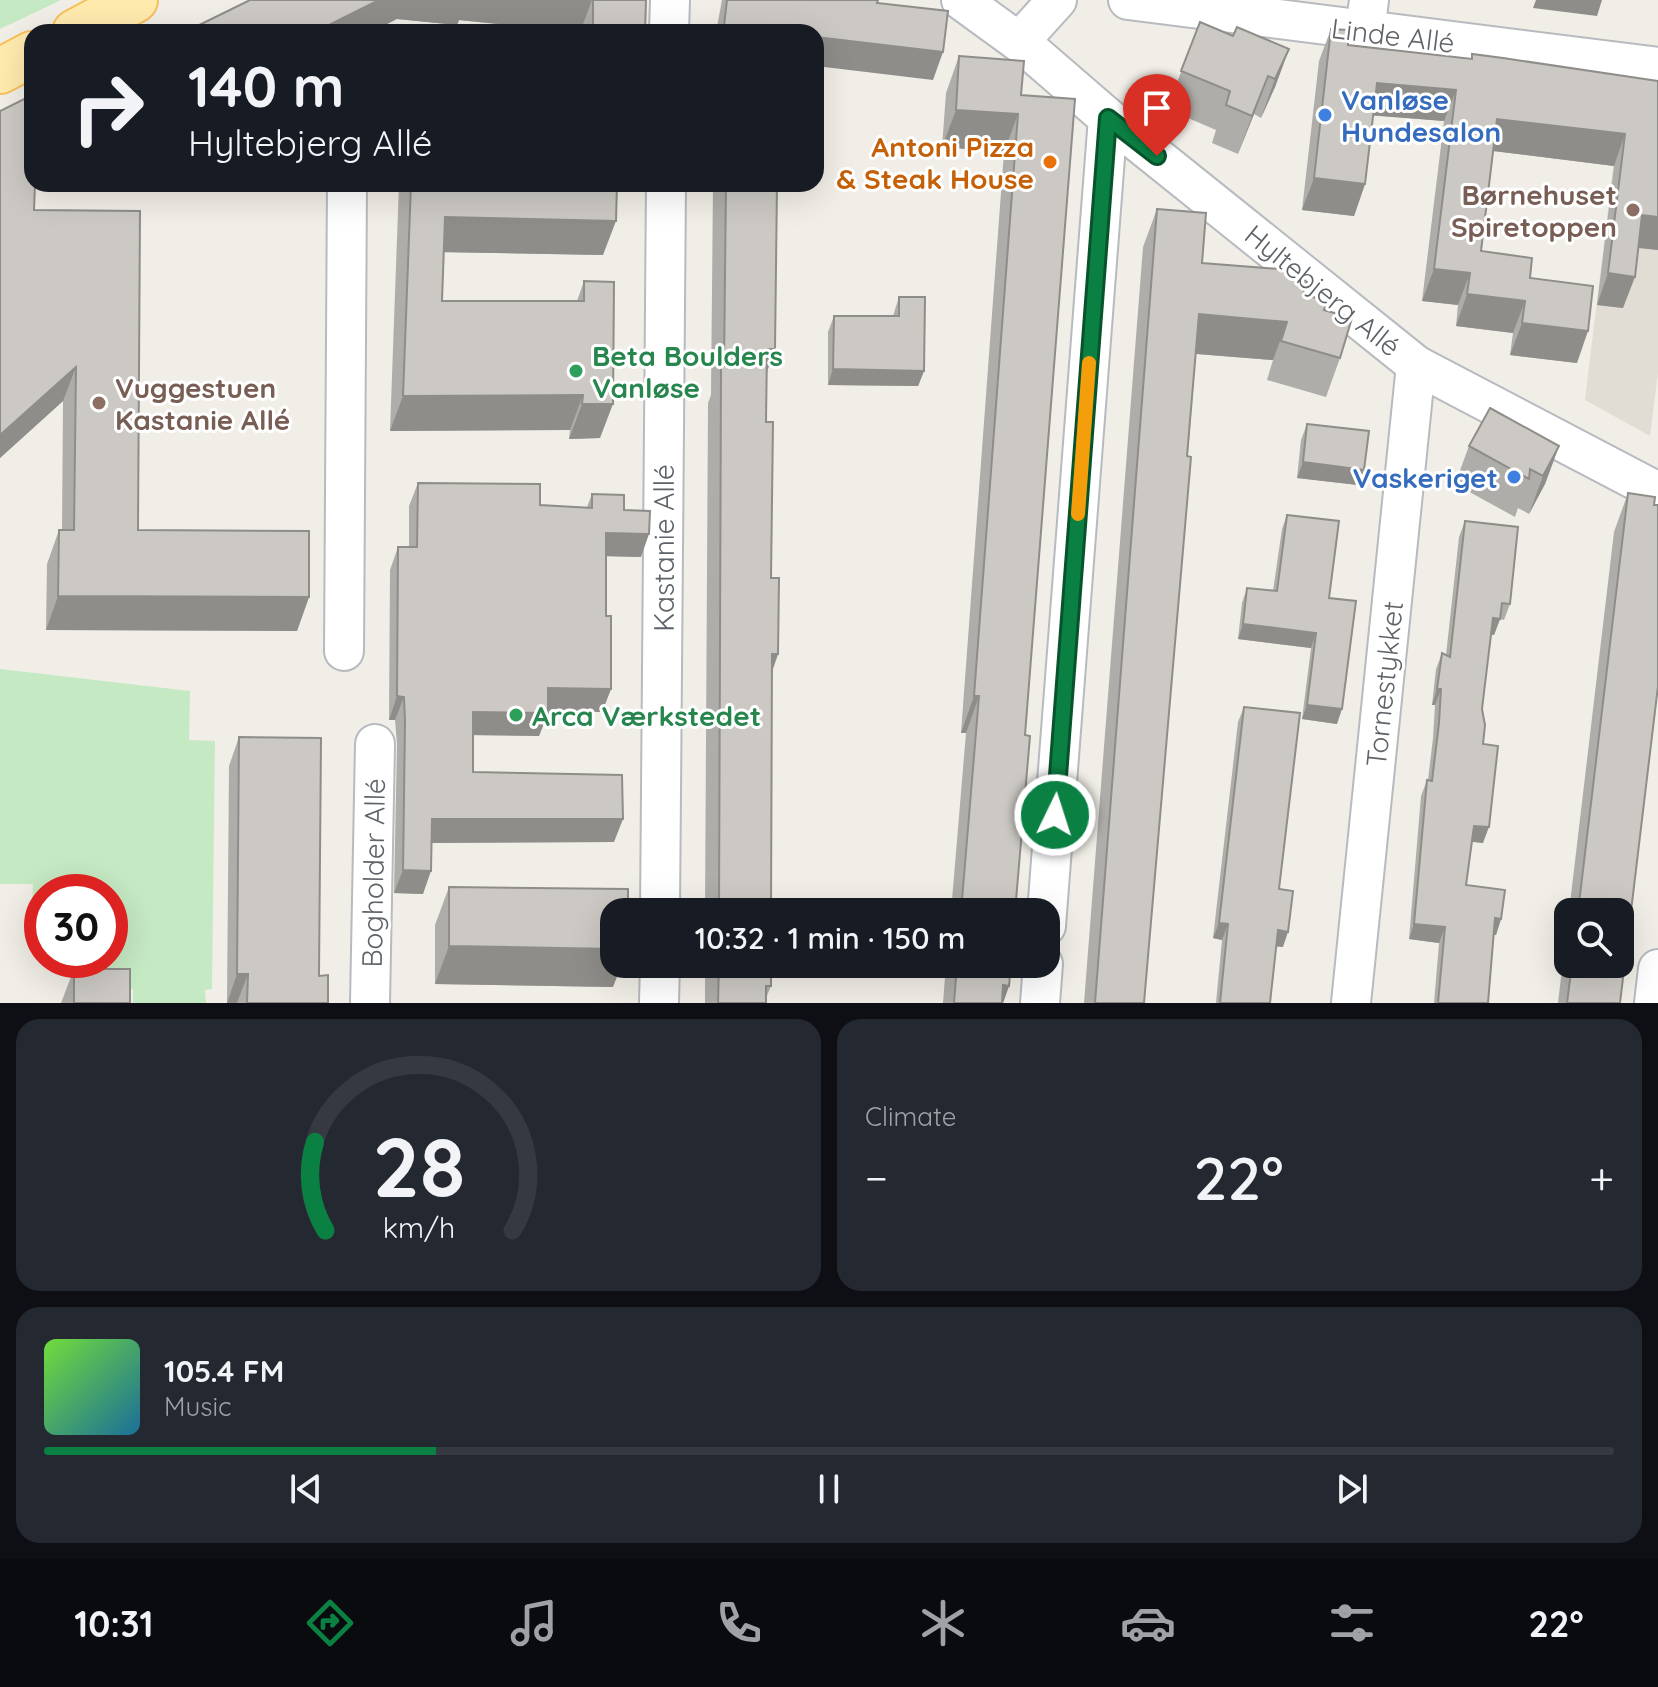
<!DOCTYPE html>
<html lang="en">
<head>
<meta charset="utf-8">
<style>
	:root { --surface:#171b24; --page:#242831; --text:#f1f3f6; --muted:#9ea1a6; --line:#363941; --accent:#0b8043 }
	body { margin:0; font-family:Quicksand,sans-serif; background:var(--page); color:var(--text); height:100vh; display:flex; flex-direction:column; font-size:30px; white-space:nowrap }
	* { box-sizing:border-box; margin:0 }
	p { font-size:26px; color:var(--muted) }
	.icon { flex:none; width:44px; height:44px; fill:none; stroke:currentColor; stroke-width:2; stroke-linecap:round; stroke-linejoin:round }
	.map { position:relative; height:1003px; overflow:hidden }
	.details { display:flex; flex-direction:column; gap:16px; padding:16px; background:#0d0f14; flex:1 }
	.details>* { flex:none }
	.guide { position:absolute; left:24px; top:24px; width:800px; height:168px; border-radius:24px; box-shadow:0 8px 32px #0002; background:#171b24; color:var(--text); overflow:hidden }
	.buttons { position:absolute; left:1554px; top:898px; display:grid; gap:16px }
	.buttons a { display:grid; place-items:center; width:80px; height:80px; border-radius:16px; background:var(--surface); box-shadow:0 8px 32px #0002; font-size:40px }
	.speed { position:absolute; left:24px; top:874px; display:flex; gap:16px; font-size:40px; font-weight:700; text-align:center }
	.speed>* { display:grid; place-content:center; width:104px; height:104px; border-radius:50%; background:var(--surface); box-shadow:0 8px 32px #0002; line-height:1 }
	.speed .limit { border:12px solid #d22; background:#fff; color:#111 }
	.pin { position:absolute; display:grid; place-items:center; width:68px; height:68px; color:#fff; margin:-82px -34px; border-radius:50% 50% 50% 0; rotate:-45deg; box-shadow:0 0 8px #0007 }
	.pin .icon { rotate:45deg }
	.me { position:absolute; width:88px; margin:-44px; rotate:4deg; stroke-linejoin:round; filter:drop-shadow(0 0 6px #0008) }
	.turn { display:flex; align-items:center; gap:28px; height:168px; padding:0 32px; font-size:36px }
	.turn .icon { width:104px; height:104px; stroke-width:2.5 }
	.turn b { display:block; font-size:56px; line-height:68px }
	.big { font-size:60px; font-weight:600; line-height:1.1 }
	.details .tile { flex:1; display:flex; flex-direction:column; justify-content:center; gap:12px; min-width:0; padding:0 28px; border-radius:24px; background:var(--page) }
	.details .dial { align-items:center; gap:0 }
	.dial svg { height:208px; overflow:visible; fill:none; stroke:var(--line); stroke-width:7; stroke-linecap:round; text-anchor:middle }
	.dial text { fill:var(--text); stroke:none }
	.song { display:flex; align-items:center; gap:24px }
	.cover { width:96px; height:96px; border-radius:12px; background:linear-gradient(135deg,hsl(100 70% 55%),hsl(200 70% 35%)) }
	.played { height:8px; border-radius:4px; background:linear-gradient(90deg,var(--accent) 25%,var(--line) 25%) }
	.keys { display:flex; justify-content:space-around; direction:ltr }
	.heat { display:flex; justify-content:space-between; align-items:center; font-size:44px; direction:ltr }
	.details .tiles { flex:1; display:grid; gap:16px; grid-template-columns:1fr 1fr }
	.tile:last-child { grid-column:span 2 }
	.trip { position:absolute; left:600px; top:898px; width:460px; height:80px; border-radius:24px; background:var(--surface); box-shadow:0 8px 32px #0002; font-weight:600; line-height:80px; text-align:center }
	.dock { display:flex; height:128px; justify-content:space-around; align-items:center; background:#090b0e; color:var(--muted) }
	.dock .icon { width:56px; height:56px }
	.dock .on { color:var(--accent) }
	.dock b { font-size:36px; color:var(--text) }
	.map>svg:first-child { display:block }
	.education { fill:#e1ddd5 }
	.green { fill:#c5e9c2 }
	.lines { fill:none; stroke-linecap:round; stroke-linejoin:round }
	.minor-casing { stroke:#b7babe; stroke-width:42 }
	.primary-casing { stroke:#f9bf58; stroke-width:48 }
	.minor { stroke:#fff; stroke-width:38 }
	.primary { stroke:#ffebae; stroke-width:44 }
	.wall { fill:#afada9 }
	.shaded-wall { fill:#8f8d89 }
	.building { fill:#ccc9c4; stroke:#8f8d89; stroke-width:2 }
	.route-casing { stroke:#07532c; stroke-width:20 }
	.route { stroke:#0b8043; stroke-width:14 }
	.slow { stroke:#f59e0b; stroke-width:14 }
	.shop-dot { fill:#3f7fe0; stroke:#fff; stroke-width:3 }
	.food-dot { fill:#e8710a; stroke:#fff; stroke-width:3 }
	.education-dot { fill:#8d6e63; stroke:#fff; stroke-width:3 }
	.leisure-dot { fill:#2e9e5b; stroke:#fff; stroke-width:3 }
	.labels { text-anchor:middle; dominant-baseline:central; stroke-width:6; stroke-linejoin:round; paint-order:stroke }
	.street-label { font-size:28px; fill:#5e6368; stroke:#fff }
	.shop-label { font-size:28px; font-weight:bold; fill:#366cbe; stroke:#fff; text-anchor:start }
	.food-label { font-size:28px; font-weight:bold; fill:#c56008; stroke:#fff; text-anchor:end }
	.education-label { font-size:28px; font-weight:bold; fill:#785e54; stroke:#fff; text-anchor:end }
	.leisure-label { font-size:28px; font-weight:bold; fill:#27864d; stroke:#fff; text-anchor:start }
</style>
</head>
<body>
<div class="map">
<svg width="1658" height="1003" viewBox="0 0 1658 1003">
	<rect width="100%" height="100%" fill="#f1eee7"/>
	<polygon class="education" points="1620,110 1658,115 1658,373 1650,436 1585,400"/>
	<g class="green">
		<polygon points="0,0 61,0 0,29"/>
		<polygon points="0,669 190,691 189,740 215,741 212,989 205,990 206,1003 133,1003 133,989 74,988 74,960 110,960 110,892 42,892 42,936 31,936 33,884 0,884"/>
	</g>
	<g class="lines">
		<g class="minor-casing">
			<g id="minor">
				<polyline points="961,0 1027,48 1108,118 1416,365 1658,492"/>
				<polyline points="1128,0 1658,67"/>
				<polyline points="669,32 670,0"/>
				<polyline points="1365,32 1369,0"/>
				<polyline points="1019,42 1057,0"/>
				<polyline points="344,651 347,184"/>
				<polyline points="660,912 666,184"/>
				<polyline points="1046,926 1108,118"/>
				<polyline points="370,1003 375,744"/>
				<polyline points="659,1003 660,964"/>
				<polyline points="1040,1003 1043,964"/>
				<polyline points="1351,1003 1416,365"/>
				<polyline points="1654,1003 1658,969"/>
			</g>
		</g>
		<g class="primary-casing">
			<g id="primary">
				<polyline points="75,32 135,0"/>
				<polyline points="0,71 32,54"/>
			</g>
		</g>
		<use href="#minor" class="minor"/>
		<use href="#primary" class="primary"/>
	</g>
	<g class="wall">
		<polygon points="250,0 646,0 645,32 571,32 459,20 457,25 397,19"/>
		<polygon points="722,0 878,0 877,3 933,80 816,32 716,32"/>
		<polygon points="1200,22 1233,36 1289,49 1275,87 1261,118 1254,114 1238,154 1212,143 1216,130 1167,109"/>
		<polygon points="1331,29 1348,45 1471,59 1472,54 1658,81 1658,250 1638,248 1623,308 1597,305 1614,166 1493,151 1481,251 1530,278 1577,363 1510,355 1513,333 1456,326 1458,305 1422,301 1444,121 1373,115 1365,184 1354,216 1302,210 1319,61"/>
		<polygon points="959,56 1021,95 1025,735 1015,912 951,912 966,733 961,733 1004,152 942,147 946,93"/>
		<polygon points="0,111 34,210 138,530 309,597 297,631 46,630 47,564 59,530 62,530 63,401 0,458"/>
		<polygon points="399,184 453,184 453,186 550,190 550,184 617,184 603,255 444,252 442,301 577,301 584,281 600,438 569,439 570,430 390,431"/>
		<polygon points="713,184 777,184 775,349 767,372 766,422 771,578 778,654 772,672 771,912 705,912 708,403 711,395"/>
		<polygon points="1157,209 1202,263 1303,294 1324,310 1340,358 1326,397 1267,380 1273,360 1196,354 1144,1003 1084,1003 1143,247"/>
		<polygon points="899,297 924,371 918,386 828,385 828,332 834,316 893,316"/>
		<polygon points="1307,424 1364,470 1358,485 1297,478 1301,440"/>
		<polygon points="1469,446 1559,446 1545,484 1529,514 1518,508 1515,517 1455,484"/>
		<polygon points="418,483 540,505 587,507 592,494 624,510 641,557 606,556 606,616 611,689 602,712 548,711 539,736 473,735 473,772 614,842 432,843 423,894 394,893 397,744 395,720 389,720 390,570 398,547 409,547 409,506"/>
		<polygon points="1628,493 1620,1003 1558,1003 1568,918 1568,964 1620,964 1620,912 1569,912 1614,532"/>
		<polygon points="1287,515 1329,598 1337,724 1302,719 1311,648 1238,639 1242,603 1247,588 1273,591 1282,529"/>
		<polygon points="1465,521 1510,604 1504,620 1500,619 1494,635 1491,634 1482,709 1483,843 1472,842 1466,885 1501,919 1496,935 1494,934 1488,1003 1434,1003 1439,943 1409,939 1421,796 1427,780 1428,780 1433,738 1435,705 1432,705 1436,669 1442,653 1446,655 1459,537"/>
		<polygon points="1244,707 1279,889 1283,947 1276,946 1270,1003 1216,1003 1222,940 1213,938 1238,722"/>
		<polygon points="239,737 319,976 328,1003 227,1003 229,766"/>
		<polygon points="449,887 613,987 435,984 435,925"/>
		<polygon points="705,964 771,964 771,986 766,998 766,1003 705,1003"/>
		<polygon points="946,964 1011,964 1009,986 1003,1003 943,1003"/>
		<polygon points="74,969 130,1003 61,1003"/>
	</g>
	<g class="shaded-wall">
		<polygon points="379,0 592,0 580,32 459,20 457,25 397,19 372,32 315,32"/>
		<polygon points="1536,0 1602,0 1597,16 1533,8"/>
		<polygon points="724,26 772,32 722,32"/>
		<polygon points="816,37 943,52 933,80 816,66"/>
		<polygon points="1289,49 1275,87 1261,118 1275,79"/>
		<polygon points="1268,76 1254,114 1238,154 1252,116"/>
		<polygon points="1377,83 1456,90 1444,121 1366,115"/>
		<polygon points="956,110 1018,114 1004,152 942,147"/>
		<polygon points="1497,119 1625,134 1614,166 1485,150"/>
		<polygon points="1314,178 1365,184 1354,216 1302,210"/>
		<polygon points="1642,215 1658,217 1658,250 1631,247"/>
		<polygon points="445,217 616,221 603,255 433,252"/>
		<polygon points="1434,269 1470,273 1458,305 1422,301"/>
		<polygon points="1608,273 1635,277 1623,308 1597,305"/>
		<polygon points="1467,294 1525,301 1513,333 1456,326"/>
		<polygon points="1199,314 1287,322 1273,360 1185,353"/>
		<polygon points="1522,323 1588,331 1577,363 1510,355"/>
		<polygon points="767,349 775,349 761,387"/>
		<polygon points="76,367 63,401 0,458 0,435"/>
		<polygon points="833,369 924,371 918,386 828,385"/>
		<polygon points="583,395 570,430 390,431 403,396"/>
		<polygon points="582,404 613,404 600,438 569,439"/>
		<polygon points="1559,446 1545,484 1529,514 1543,476"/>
		<polygon points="1303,462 1364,470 1358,485 1297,478"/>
		<polygon points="606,533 649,534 641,557 598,556"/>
		<polygon points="58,596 309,597 297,631 46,630"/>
		<polygon points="1493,618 1500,619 1494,635 1488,634"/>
		<polygon points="1243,624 1316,633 1311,648 1238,639"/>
		<polygon points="772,654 778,654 765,691"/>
		<polygon points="548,688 611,689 602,712 539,711"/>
		<polygon points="1437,689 1441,689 1435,705 1432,705"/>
		<polygon points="397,696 404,697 395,720 389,720"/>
		<polygon points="974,696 979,696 966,733 961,733"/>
		<polygon points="1307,705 1342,709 1337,724 1302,719"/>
		<polygon points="473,712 548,713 539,736 465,735"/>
		<polygon points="432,819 623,819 614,842 423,843"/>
		<polygon points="1474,826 1489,827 1483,843 1468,841"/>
		<polygon points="403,870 431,871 423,894 394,893"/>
		<polygon points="1495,918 1501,919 1496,935 1489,934"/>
		<polygon points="1219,923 1228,924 1222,940 1213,938"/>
		<polygon points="1414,924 1445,927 1439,943 1409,939"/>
		<polygon points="1278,930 1288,932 1283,947 1272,946"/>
		<polygon points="449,946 614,949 614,964 622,964 613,987 435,984"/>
		<polygon points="237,974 248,974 237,1003 227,1003"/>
		<polygon points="1003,985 1009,986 1003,1003 997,1003"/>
	</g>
	<g class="building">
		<polygon points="250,0 379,0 315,32 185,32"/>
		<polygon points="593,0 646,0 645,32 593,32"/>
		<polygon points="727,0 878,0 877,3 948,11 943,52 816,37 816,32 772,32 724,26"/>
		<polygon points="1200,22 1233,36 1237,27 1289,49 1275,79 1268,76 1252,116 1226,105 1230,91 1181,71"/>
		<polygon points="1331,29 1348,30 1348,45 1472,59 1472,54 1503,58 1658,81 1658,217 1642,215 1635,277 1608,273 1625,134 1497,119 1481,251 1532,258 1530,278 1593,286 1588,331 1522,323 1525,301 1467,294 1470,273 1434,269 1456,90 1377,83 1365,184 1314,178"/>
		<polygon points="959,56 1024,61 1021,95 1075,99 1025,735 1030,736 1015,912 961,912 979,696 974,696 1018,114 956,110"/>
		<polygon points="32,95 32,184 35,184 34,210 140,211 138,530 309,531 309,597 58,596 59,530 74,530 76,367 0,435 0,111"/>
		<polygon points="411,184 453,184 453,186 563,190 563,184 617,184 616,221 445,217 442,301 584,301 584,281 614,282 613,404 582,404 583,395 403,396"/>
		<polygon points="726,184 777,184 775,349 767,349 766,422 773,422 771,578 779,578 778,654 772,654 771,912 719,912 721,366 724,366"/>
		<polygon points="1157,209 1206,213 1202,263 1292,270 1307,282 1303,294 1327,301 1324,310 1352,318 1340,358 1281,341 1287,322 1199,314 1187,456 1191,457 1144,1003 1095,1003"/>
		<polygon points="899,297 925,297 924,371 833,369 834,316 899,316"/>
		<polygon points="1490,408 1559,446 1543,476 1530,469 1529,479 1469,446"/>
		<polygon points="1307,424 1369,431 1364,470 1303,462"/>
		<polygon points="418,483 540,484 540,505 592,508 592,494 624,495 624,510 650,511 649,534 606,533 606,616 611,616 611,689 548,688 548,713 473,712 473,772 622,775 623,819 432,819 431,871 403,870 405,721 404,697 397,696 398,547 417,547"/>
		<polygon points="1628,493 1655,497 1654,505 1658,505 1658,686 1620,1003 1567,1003 1572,964 1620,964 1620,912 1578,912"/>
		<polygon points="1287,515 1339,521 1329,598 1356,601 1342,709 1307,705 1316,633 1243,624 1247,588 1277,591"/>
		<polygon points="1465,521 1518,527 1510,604 1502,603 1500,619 1493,618 1482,709 1485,725 1483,744 1498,746 1489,827 1474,826 1466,885 1505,890 1501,919 1495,918 1488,1003 1438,1003 1445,927 1414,924 1427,780 1432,781 1439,723 1441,689 1437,689 1442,653 1450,657"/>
		<polygon points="1244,707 1300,713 1279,889 1293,891 1288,932 1278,930 1270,1003 1220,1003 1228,924 1219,923"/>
		<polygon points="239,737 321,738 319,976 328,975 328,1003 247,1003 248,974 237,974"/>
		<polygon points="449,887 628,889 628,912 614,912 614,949 449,946"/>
		<polygon points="719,964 771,964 771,986 766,986 766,1003 718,1003"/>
		<polygon points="957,964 1011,964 1009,986 1003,985 1002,1003 954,1003"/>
		<rect x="74" y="969" width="56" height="34"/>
	</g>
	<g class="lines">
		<g class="route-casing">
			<polyline id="route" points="1055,815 1108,118 1157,156"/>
		</g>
		<use href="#route" class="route"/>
		<polyline class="slow" points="1078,514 1089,363"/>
	</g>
	<g class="shop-dot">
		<circle cx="1325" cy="115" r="8"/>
		<circle cx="1514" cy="477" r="8"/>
	</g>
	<circle class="food-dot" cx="1050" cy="162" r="8"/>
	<g class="education-dot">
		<circle cx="1633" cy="210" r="8"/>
		<circle cx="99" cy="403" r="8"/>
	</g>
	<g class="leisure-dot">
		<circle cx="576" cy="371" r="8"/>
		<circle cx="516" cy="715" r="8"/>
	</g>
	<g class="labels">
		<g class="street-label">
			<text transform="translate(1393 35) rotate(7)">Linde Allé</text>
			<text transform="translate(1323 290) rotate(39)">Hyltebjerg Allé</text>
			<text transform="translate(663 548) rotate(-90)">Kastanie Allé</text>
			<text transform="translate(1384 684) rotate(-84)">Tornestykket</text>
			<text transform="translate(373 873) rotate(-89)">Bogholder Allé</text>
		</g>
		<g class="shop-label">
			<text x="1341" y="99">Vanløse<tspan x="1341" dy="32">Hundesalon</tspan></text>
			<text x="1498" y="477" text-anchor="end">Vaskeriget</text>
		</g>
		<g class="food-label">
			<text x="1034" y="146">Antoni Pizza<tspan x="1034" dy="32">&amp; Steak House</tspan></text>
		</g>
		<g class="education-label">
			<text x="1617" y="194">Børnehuset<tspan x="1617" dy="32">Spiretoppen</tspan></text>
			<text x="115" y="387" text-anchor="start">Vuggestuen<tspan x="115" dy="32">Kastanie Allé</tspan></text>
		</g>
		<g class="leisure-label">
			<text x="592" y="355">Beta Boulders<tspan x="592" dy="32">Vanløse</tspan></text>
			<text x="532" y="715">Arca Værkstedet</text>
		</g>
	</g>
</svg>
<div class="buttons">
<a><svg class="icon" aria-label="search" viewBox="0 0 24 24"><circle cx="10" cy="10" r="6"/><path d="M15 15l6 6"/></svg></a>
</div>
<div class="speed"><div class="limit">30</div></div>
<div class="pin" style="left:1157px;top:156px;background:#d93025"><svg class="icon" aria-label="arrive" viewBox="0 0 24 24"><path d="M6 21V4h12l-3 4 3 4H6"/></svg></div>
<svg class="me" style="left:1055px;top:815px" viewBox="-20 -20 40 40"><circle r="17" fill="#0b8043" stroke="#fff" stroke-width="3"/><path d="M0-11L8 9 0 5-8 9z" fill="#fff"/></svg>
<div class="trip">10:32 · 1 min · 150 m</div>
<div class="guide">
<div class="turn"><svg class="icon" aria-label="right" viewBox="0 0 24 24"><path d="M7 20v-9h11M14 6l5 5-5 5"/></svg><div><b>140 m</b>Hyltebjerg Allé</div></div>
</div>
</div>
<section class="details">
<div class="tiles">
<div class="tile dial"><svg viewBox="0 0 100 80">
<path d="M14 69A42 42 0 1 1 86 69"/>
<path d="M14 69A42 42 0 0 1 10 35" stroke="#0b8043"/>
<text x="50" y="56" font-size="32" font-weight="700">28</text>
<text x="50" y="72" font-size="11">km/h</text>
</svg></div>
<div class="tile"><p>Climate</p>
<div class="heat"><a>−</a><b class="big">22°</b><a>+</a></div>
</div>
<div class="tile">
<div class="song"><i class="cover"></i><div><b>105.4 FM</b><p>Music</p></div></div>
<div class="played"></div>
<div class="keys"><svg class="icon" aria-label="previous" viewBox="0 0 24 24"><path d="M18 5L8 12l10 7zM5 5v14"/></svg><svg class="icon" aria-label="pause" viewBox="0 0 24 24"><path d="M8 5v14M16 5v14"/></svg><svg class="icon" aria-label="next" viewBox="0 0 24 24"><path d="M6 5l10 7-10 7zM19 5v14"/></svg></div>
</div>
</div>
</section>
<nav class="dock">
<b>10:31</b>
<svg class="icon on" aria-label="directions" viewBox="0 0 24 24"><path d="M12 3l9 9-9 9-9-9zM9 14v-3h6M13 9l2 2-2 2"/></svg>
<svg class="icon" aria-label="music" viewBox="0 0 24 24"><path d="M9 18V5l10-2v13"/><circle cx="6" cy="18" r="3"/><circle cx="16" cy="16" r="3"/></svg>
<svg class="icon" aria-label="phone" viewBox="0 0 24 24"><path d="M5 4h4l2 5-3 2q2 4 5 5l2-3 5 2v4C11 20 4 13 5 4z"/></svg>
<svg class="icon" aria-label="climate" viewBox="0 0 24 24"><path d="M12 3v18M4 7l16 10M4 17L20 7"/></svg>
<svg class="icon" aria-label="car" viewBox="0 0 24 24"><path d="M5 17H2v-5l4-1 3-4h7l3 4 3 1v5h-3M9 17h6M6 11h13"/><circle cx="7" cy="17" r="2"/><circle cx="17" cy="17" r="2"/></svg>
<svg class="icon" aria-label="filters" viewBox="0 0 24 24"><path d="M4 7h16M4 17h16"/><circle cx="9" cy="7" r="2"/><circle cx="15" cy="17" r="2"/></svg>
<b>22°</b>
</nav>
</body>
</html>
